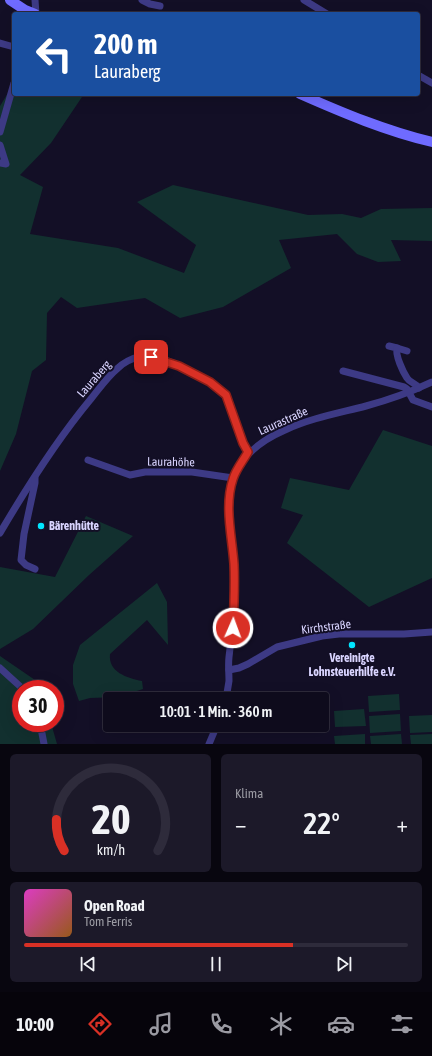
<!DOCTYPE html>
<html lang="de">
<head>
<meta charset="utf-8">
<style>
	:root { --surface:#0e0b1c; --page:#1c1929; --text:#f1f3f6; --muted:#9b9ba3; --line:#2e2b3b; --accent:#d93025 }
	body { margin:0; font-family:"Asap Condensed",sans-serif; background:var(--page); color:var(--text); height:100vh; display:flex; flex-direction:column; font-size:15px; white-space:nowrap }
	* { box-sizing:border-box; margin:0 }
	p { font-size:13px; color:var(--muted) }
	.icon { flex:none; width:22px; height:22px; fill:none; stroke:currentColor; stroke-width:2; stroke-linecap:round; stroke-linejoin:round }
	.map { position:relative; height:744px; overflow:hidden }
	.details { display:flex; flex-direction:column; gap:10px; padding:10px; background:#08060f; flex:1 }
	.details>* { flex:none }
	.hud { position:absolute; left:12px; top:12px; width:408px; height:84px; border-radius:4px; box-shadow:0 4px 16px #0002,0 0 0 1px var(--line); background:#1a4fa0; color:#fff; overflow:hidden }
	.speed { position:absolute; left:12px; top:680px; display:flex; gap:8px; font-size:20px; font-weight:700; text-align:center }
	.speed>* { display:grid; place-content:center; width:52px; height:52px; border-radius:50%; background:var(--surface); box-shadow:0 4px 16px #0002,0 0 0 1px var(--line); line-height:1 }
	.speed .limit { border:6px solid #d22; background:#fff; color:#111 }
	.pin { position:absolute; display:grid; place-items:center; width:34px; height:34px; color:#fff; margin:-17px; border-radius:8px; box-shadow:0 2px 6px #0006 }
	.me { position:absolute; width:44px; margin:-22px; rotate:2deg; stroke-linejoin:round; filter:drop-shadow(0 0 3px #0008) }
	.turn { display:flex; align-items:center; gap:14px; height:84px; padding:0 16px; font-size:18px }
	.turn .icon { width:52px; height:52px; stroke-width:2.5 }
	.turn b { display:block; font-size:28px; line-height:34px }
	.big { font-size:30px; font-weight:600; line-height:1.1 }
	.details .widget { flex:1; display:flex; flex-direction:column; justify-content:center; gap:6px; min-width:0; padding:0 14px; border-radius:6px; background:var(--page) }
	.details .dial { align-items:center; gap:0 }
	.dial svg { height:104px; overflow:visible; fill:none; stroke:var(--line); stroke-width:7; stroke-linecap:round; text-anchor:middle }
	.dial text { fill:var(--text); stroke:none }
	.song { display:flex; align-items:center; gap:12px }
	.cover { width:48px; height:48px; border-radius:6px; background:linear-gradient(135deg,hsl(310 70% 55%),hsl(30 70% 35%)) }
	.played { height:4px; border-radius:2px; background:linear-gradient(90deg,var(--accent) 70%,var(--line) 70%) }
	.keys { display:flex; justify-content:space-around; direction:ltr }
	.heat { display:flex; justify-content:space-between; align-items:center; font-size:22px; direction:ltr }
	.details .tiles { flex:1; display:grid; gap:10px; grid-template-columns:1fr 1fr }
	.widget:last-child { grid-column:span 2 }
	.trip { position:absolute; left:103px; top:692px; width:226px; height:40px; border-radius:4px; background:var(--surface); box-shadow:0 4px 16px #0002,0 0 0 1px var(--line); font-weight:600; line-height:40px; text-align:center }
	.menu { display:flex; height:64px; justify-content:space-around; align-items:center; background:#06040b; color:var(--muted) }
	.menu .icon { width:28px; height:28px }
	.menu .active { color:var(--accent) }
	.menu b { font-size:18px; color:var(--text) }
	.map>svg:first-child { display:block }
	.green { fill:#12302f }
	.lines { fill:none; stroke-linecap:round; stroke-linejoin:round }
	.minor { stroke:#3d3a85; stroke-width:7 }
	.secondary { stroke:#6f6bff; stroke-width:10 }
	.route-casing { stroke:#8d1f18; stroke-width:10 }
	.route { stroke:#d93025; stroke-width:7 }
	.poi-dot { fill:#00e5ff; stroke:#130f26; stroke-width:1.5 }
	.labels { text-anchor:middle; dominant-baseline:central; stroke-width:4; stroke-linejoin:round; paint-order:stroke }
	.street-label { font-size:12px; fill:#d9d4ff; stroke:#130f26 }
	.poi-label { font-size:12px; font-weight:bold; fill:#d9d4ff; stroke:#130f26; text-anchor:start }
</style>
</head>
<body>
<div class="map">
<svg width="432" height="744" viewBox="0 0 432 744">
	<rect width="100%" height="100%" fill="#130f26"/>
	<g class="green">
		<polygon points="14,83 14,94 84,94 51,143 20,175 43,187 30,234 118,248 184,273 196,245 137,202 173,185 308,215 342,214 361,218 381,209 432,208 432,241 391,240 401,261 378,262 357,254 337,234 279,240 291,268 223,307 180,318 145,298 77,308 61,297 47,313 46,360 32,371 16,434 0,471 0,106"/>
		<polygon points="383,430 432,446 432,578 369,607 287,543 303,515 281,508 290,478 349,490"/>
		<polygon points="86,516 133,536 89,575 33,629 0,649 0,567 55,577"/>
		<path d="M157,583L167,602L168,645L147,620L110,654C108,672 127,678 142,681L143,689L118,697L90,698L79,701L73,684V665L80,645Z"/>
		<polygon points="0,656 35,680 40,689 21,689 21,723 51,723 57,744 0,744"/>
		<polygon points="399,694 400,710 369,712 368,696"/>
		<polygon points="364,709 366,726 335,727 334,711"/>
		<polygon points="400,714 401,731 370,733 369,716"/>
		<polygon points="432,715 432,732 410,733 409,716"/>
		<polygon points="365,734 365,744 335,744 334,736"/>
		<polygon points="401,734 402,744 371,744 370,736"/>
		<polygon points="432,734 432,744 411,744 410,735"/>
	</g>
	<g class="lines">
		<g class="minor">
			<polyline points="35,0 36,14"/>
			<polyline points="142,0 150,4 160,6"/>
			<polyline points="304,0 327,14"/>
			<polyline points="0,43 14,47"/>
			<polyline points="418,75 432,83"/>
			<polyline points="0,132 14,83"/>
			<polyline points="0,145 6,164 0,163"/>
			<path d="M389,346L397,348C395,355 403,372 407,378C410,383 416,383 419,388"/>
			<polyline points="397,348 407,351"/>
			<polyline points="343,371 404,387 407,389 413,400 432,407"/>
			<polyline points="88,460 130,475 145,472 192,472 233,478"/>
			<path d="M0,533C27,487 56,441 90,400C99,389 107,377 118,368C123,363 132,358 139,357C164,353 209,379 226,395L243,443L248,452"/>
			<polyline points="35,569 26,565 21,560 24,534 35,483 35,478"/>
			<polyline points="0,668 23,689"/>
			<polyline points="229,670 239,668 248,664 277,647 322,636 339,634 404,634 432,632"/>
			<path d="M226,699C227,693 228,687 229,681C229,673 228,665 229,657C232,631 235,607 235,581C234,550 223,508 233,478C242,454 262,440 285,430C311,418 339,413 366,406C389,400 411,392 432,382"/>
			<polyline points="40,723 44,744"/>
			<polyline points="209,744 217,725"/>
		</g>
		<g class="secondary">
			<polyline points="10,0 25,10 35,14"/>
			<path d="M300,94C343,113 386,131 432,142"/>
		</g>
	</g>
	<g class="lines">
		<g class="route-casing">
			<path id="route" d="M151,357L179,366L210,382L226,395L243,443L248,452C243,461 236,469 233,479C224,506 232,536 234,564C235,585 234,607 233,628"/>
		</g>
		<use href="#route" class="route"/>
	</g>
	<g class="poi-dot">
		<circle cx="41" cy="526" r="4"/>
		<circle cx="352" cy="645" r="4"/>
	</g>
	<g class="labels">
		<g class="street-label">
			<text transform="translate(94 379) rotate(-49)">Lauraberg</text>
			<text transform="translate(283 421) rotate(-24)">Laurastraße</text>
			<text transform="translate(171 462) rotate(1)">Laurahöhe</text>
			<text transform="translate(326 627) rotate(-7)">Kirchstraße</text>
		</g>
		<g class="poi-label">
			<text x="49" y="526">Bärenhütte</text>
			<text x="352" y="658" text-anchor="middle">Vereinigte<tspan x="352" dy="14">Lohnsteuerhilfe e.V.</tspan></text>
		</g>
	</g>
</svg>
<div class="speed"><div class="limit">30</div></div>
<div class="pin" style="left:151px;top:357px;background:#d93025"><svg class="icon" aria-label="arrive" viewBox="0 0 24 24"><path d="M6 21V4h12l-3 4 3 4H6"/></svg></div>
<svg class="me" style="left:233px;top:628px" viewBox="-20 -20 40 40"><circle r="17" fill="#d93025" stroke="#fff" stroke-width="3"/><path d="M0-11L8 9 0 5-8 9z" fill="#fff"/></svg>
<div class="trip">10:01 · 1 Min. · 360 m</div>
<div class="hud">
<div class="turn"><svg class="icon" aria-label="left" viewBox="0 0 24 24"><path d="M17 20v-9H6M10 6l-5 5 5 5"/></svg><div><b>200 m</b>Lauraberg</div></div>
</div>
</div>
<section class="details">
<div class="tiles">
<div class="widget dial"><svg viewBox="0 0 100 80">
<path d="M14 69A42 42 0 1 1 86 69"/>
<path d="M14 69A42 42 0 0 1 8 45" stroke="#d93025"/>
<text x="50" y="56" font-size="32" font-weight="700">20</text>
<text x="50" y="72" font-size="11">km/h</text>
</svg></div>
<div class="widget"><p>Klima</p>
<div class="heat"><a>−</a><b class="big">22°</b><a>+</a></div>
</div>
<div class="widget">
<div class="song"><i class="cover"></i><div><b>Open Road</b><p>Tom Ferris</p></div></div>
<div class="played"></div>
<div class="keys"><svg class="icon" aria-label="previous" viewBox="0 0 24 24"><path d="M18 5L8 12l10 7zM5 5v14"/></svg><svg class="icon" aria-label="pause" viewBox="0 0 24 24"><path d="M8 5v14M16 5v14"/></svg><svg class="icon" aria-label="next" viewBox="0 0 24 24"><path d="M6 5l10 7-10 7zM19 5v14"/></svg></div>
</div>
</div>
</section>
<nav class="menu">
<b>10:00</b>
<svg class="icon active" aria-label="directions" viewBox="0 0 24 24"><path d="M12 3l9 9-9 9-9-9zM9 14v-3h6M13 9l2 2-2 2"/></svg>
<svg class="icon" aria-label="music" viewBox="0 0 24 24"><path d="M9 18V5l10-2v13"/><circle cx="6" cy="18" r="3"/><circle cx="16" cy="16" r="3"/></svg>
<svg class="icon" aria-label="phone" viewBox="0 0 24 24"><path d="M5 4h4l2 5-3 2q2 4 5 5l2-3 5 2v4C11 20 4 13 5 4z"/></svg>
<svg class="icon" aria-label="climate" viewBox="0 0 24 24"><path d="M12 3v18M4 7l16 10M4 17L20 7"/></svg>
<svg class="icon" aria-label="car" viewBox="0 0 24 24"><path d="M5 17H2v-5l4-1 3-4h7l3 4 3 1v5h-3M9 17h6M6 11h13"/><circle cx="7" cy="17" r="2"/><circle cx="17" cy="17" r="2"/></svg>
<svg class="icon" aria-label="filters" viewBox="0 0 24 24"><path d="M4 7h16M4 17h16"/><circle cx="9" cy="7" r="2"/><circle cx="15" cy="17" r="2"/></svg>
</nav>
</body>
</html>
